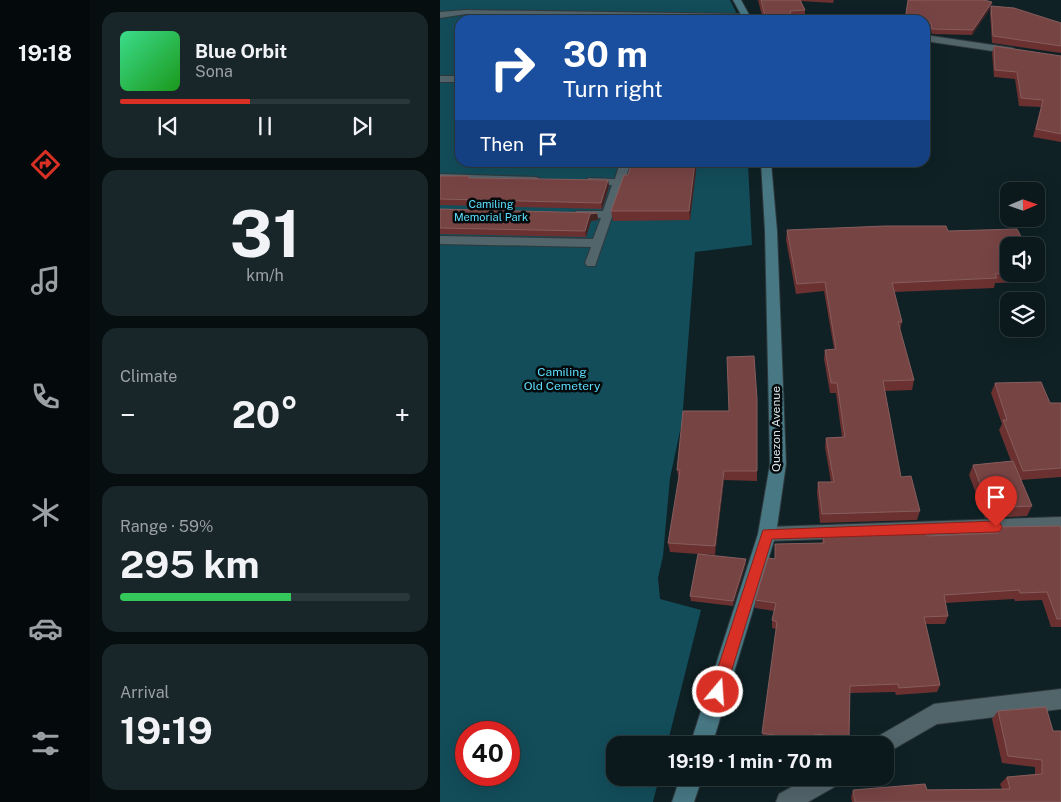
<!DOCTYPE html>
<html lang="en">
<head>
<meta charset="utf-8">
<style>
	:root { --surface:#0b191c; --page:#192629; --text:#f1f3f6; --muted:#9aa0a3; --line:#2b383b; --accent:#d93025 }
	body { margin:0; font-family:"Public Sans",sans-serif; background:var(--page); color:var(--text); height:100vh; display:flex; flex-direction:column; font-size:19px; white-space:nowrap }
	* { box-sizing:border-box; margin:0 }
	p { font-size:16px; color:var(--muted) }
	.icon { flex:none; width:28px; height:28px; fill:none; stroke:currentColor; stroke-width:2; stroke-linecap:round; stroke-linejoin:round }
	.map { position:relative; flex:1; overflow:hidden }
	.details { display:flex; flex-direction:column; gap:12px; padding:12px; background:#060e0f; width:350px }
	.details>* { flex:none }
	.top-card { position:absolute; left:15px; top:15px; width:475px; height:152px; border-radius:15px; box-shadow:0 5px 20px #0002,0 0 0 1px var(--line); background:#1a4fa0; color:#fff; overflow:hidden }
	.needle { width:32px; rotate:88deg }
	.tools { position:absolute; left:560px; top:182px; display:grid; gap:10px }
	.tools a { display:grid; place-items:center; width:45px; height:45px; border-radius:10px; background:var(--surface); box-shadow:0 5px 20px #0002,0 0 0 1px var(--line); font-size:25px }
	.speed { position:absolute; left:15px; top:721px; display:flex; gap:10px; font-size:25px; font-weight:700; text-align:center }
	.speed>* { display:grid; place-content:center; width:65px; height:65px; border-radius:50%; background:var(--surface); box-shadow:0 5px 20px #0002,0 0 0 1px var(--line); line-height:1 }
	.speed .limit { border:8px solid #d22; background:#fff; color:#111 }
	.pin { position:absolute; display:grid; place-items:center; width:42px; height:42px; color:#fff; margin:-51px -21px; border-radius:50% 50% 50% 0; rotate:-45deg; box-shadow:0 0 5px #0007 }
	.pin .icon { rotate:45deg }
	.me { position:absolute; width:55px; margin:-28px; rotate:18deg; stroke-linejoin:round; filter:drop-shadow(0 0 4px #0008) }
	.turn { display:flex; align-items:center; gap:18px; height:105px; padding:0 25px; font-size:22px }
	.turn .icon { width:65px; height:65px; stroke-width:2.5 }
	.turn b { display:block; font-size:35px; line-height:42px }
	.then { display:flex; align-items:center; height:48px; padding:0 25px; background:#0003; gap:10px; font-size:19px }
	.big { font-size:38px; font-weight:700; line-height:1.1 }
	.details .card { flex:1; display:flex; flex-direction:column; justify-content:center; gap:8px; min-width:0; padding:0 18px; border-radius:15px; background:var(--page) }
	.details .dial { align-items:center; gap:0 }
	.dial b { font-size:65px; line-height:1 }
	.song { display:flex; align-items:center; gap:15px }
	.cover { width:60px; height:60px; border-radius:8px; background:linear-gradient(135deg,hsl(150 70% 55%),hsl(120 70% 35%)) }
	.played { height:5px; border-radius:2px; background:linear-gradient(90deg,var(--accent) 45%,var(--line) 45%) }
	.keys { display:flex; justify-content:space-around; direction:ltr }
	.heat { display:flex; justify-content:space-between; align-items:center; font-size:28px; direction:ltr }
	.charge { height:8px; border-radius:4px; background:linear-gradient(90deg,#34c759 59%,var(--line) 0) }
	.trip { position:absolute; left:166px; top:736px; width:288px; height:50px; border-radius:15px; background:var(--surface); box-shadow:0 5px 20px #0002,0 0 0 1px var(--line); font-weight:700; line-height:50px; text-align:center }
	main { display:flex; flex:1; min-height:0 }
	.menu { display:flex; flex-direction:column; width:90px; justify-content:space-around; align-items:center; background:#040a0b; color:var(--muted) }
	.menu .icon { width:35px; height:35px }
	.menu .selected { color:var(--accent) }
	.menu b { font-size:22px; color:var(--text) }
	.map>svg:first-child { display:block }
	.green { fill:#134d5a; fill-rule:evenodd }
	.lines { fill:none; stroke-linecap:round; stroke-linejoin:round }
	.lane-casing { stroke:#2f393d; stroke-width:2 }
	.street-casing { stroke:#2f393d; stroke-width:2 }
	.secondary-casing { stroke:#2f393d; stroke-width:2 }
	.lane { fill:#52656b; fill-rule:evenodd }
	.street { fill:#52656b; fill-rule:evenodd }
	.secondary { fill:#477884; fill-rule:evenodd }
	.wall { fill:#6b3131 }
	.shaded-wall { fill:#412324 }
	.building { fill:#744; stroke:#865d5d }
	.route { fill:#d93025; stroke:#8d1f18 }
	.labels { text-anchor:middle; dominant-baseline:central; stroke-width:5; stroke-linejoin:round; paint-order:stroke }
	.far-park-label { font-size:11px; fill:#5cdffe; stroke:#04090b }
	.park-label { font-size:12px; fill:#5cdffe; stroke:#04090b }
	.street-label { font-size:12px; fill:#d7e1e5; stroke:#04090b }
</style>
</head>
<body>
<main>
<nav class="menu">
<b>19:18</b>
<svg class="icon selected" aria-label="directions" viewBox="0 0 24 24"><path d="M12 3l9 9-9 9-9-9zM9 14v-3h6M13 9l2 2-2 2"/></svg>
<svg class="icon" aria-label="music" viewBox="0 0 24 24"><path d="M9 18V5l10-2v13"/><circle cx="6" cy="18" r="3"/><circle cx="16" cy="16" r="3"/></svg>
<svg class="icon" aria-label="phone" viewBox="0 0 24 24"><path d="M5 4h4l2 5-3 2q2 4 5 5l2-3 5 2v4C11 20 4 13 5 4z"/></svg>
<svg class="icon" aria-label="climate" viewBox="0 0 24 24"><path d="M12 3v18M4 7l16 10M4 17L20 7"/></svg>
<svg class="icon" aria-label="car" viewBox="0 0 24 24"><path d="M5 17H2v-5l4-1 3-4h7l3 4 3 1v5h-3M9 17h6M6 11h13"/><circle cx="7" cy="17" r="2"/><circle cx="17" cy="17" r="2"/></svg>
<svg class="icon" aria-label="filters" viewBox="0 0 24 24"><path d="M4 7h16M4 17h16"/><circle cx="9" cy="7" r="2"/><circle cx="15" cy="17" r="2"/></svg>
</nav>
<section class="details">
<div class="card">
<div class="song"><i class="cover"></i><div><b>Blue Orbit</b><p>Sona</p></div></div>
<div class="played"></div>
<div class="keys"><svg class="icon" aria-label="previous" viewBox="0 0 24 24"><path d="M18 5L8 12l10 7zM5 5v14"/></svg><svg class="icon" aria-label="pause" viewBox="0 0 24 24"><path d="M8 5v14M16 5v14"/></svg><svg class="icon" aria-label="next" viewBox="0 0 24 24"><path d="M6 5l10 7-10 7zM19 5v14"/></svg></div>
</div>
<div class="card dial"><b>31</b><p>km/h</p></div>
<div class="card"><p>Climate</p>
<div class="heat"><a>−</a><b class="big">20°</b><a>+</a></div>
</div>
<div class="card"><p>Range · 59%</p><b class="big">295 km</b><div class="charge"></div></div>
<div class="card"><p>Arrival</p><b class="big">19:19</b></div>
</section>
<div class="map">
<svg width="621" height="802" viewBox="0 0 621 802">
	<rect width="100%" height="100%" fill="#0f2125"/>
	<path class="green" d="M0,0H290L300,20H20V162L308,163L312,245L255,252L242,422L230,478L223,556L218,578L220,599L261,610L227,745H175V778H219L213,802H0ZM26,732H69V775H26Z"/>
	<g class="lines">
		<g class="lane-casing">
			<g id="lane">
				<polygon points="26,10 307,14 311,16 307,18 26,14 0,18 0,12"/>
				<rect x="0" y="76" width="20" height="6"/>
				<polygon points="180,162 191,162 155,266 147,266 145,263 151,247 0,244 0,236 153,239 161,218 137,217 131,214 137,211 163,211 172,185 149,184 143,181 149,178 175,179"/>
				<polygon points="0,174 96,177 102,180 96,183 0,180"/>
			</g>
		</g>
		<g class="street-casing">
			<g id="street">
				<polygon points="485,35 573,48 577,51 573,54 485,41"/>
				<polygon points="621,517 621,531 327,541 321,539 318,534 321,529 327,527"/>
				<polygon points="621,689 621,709 497,724 445,754 445,745 431,745 435,738 494,704"/>
				<polygon points="368,778 399,778 396,786 368,802 336,802 339,794"/>
			</g>
		</g>
		<g class="secondary-casing">
			<g id="secondary">
				<polygon points="293,0 301,0 312,20 304,20"/>
				<polygon points="321,162 331,162 337,231 346,464 336,534 272,745 250,745 318,534 330,464 325,231"/>
				<polygon points="240,778 262,778 254,802 232,802"/>
			</g>
		</g>
		<use href="#lane" class="lane"/>
		<use href="#street" class="street"/>
		<use href="#secondary" class="secondary"/>
	</g>
	<g class="wall">
		<polygon points="318,0 394,0 393,3 361,1 365,10 365,19 352,20 323,20"/>
		<polygon points="552,2 551,6 621,23 621,53 552,43 550,12 551,7 532,35 492,34 490,28 485,27 485,20"/>
		<polygon points="554,46 621,56 621,142 593,137 601,107 579,106 575,79 554,77 552,53"/>
		<polygon points="192,162 257,162 250,220 173,221 171,211 188,175"/>
		<polygon points="0,176 30,178 168,180 169,187 162,209 0,205"/>
		<polygon points="0,209 157,213 158,220 151,221 146,237 0,234"/>
		<polygon points="347,230 508,231 569,246 569,274 596,274 596,267 599,272 595,282 555,283 554,288 454,292 462,322 460,330 474,380 472,390 445,391 461,477 480,511 477,520 380,523 377,492 378,482 391,482 385,447 386,438 402,437 396,393 390,393 384,359 385,350 394,349 384,291 356,294 346,240"/>
		<polygon points="555,383 610,403 621,403 621,477 581,480 592,506 587,516 545,518 529,475 533,465 571,461 559,430 562,424 551,393"/>
		<polygon points="317,399 317,481 284,480 275,555 265,554 306,564 293,606 251,601 250,596 258,554 230,552 228,543 239,480 237,470 289,411"/>
		<polygon points="556,527 621,528 621,627 611,627 602,600 575,601 574,599 505,603 508,616 505,624 485,624 500,685 497,692 456,695 455,692 410,693 409,738 407,745 374,740 373,745 355,745 322,739 336,629 332,628 332,620 334,611 315,608 315,600 335,559 382,543 383,532 487,536 553,533"/>
		<polygon points="558,711 613,731 621,802 412,802 411,797 413,790 562,789 560,784 567,777 595,774 595,767 562,763 552,719"/>
	</g>
	<g class="shaded-wall">
		<polygon points="552,2 551,7 532,35 533,30"/>
		<polygon points="255,162 257,162 250,220 249,211"/>
		<polygon points="168,180 169,187 162,209 161,203"/>
		<polygon points="157,213 158,220 151,221 146,237 145,231 150,214"/>
		<polygon points="284,471 284,480 275,555 275,546"/>
		<polygon points="306,559 306,564 293,606 293,601"/>
	</g>
	<g class="building">
		<polygon points="321,0 360,0 365,10 350,11 352,20 326,20"/>
		<polygon points="468,0 544,0 552,2 533,30 492,29 491,23 485,22 485,20 465,20"/>
		<polygon points="551,6 574,8 621,23 621,46 553,36"/>
		<polygon points="261,19 291,20 261,20"/>
		<polygon points="554,46 621,56 621,134 596,129 603,100 581,98 577,72 555,70"/>
		<polygon points="192,162 255,162 249,211 171,211 184,175 188,175"/>
		<polygon points="0,176 29,176 29,178 168,180 161,203 0,199"/>
		<polygon points="0,209 157,213 150,214 145,231 0,228"/>
		<polygon points="445,226 506,226 508,231 577,229 586,246 569,246 569,273 555,274 557,278 452,283 462,322 458,322 474,380 443,381 461,477 471,476 480,511 382,514 378,482 394,482 386,438 405,437 397,383 391,383 385,350 396,349 385,282 357,284 347,230"/>
		<polygon points="314,356 317,399 317,471 284,471 275,546 228,543 240,470 237,470 243,411 289,411 287,357"/>
		<polygon points="601,382 610,403 621,403 621,468 583,471 563,420 567,420 555,383"/>
		<polygon points="573,461 592,506 549,508 533,465"/>
		<polygon points="620,526 621,528 621,619 617,619 607,592 580,593 579,590 504,595 508,616 484,617 500,685 459,688 458,684 410,686 409,738 375,734 374,742 322,733 337,622 332,620 336,603 315,600 328,558 335,559 335,544 384,543 383,532 485,529 487,536 558,533 556,527"/>
		<polygon points="258,554 306,559 293,601 250,596"/>
		<polygon points="606,707 613,731 621,731 621,802 415,802 413,790 485,784 487,790 570,789 567,777 602,774 602,760 568,756 558,711"/>
	</g>
	<polygon class="route" points="556,521 560,523 562,527 560,531 556,532 332,539 285,692 283,698 278,700 272,698 270,692 323,530"/>
	<g class="labels">
		<g class="far-park-label">
			<text x="51" y="204">Camiling<tspan x="51" dy="13">Memorial Park</tspan></text>
		</g>
		<g class="park-label">
			<text x="122" y="372">Camiling<tspan x="122" dy="14">Old Cemetery</tspan></text>
		</g>
		<g class="street-label">
			<text transform="translate(336 429) rotate(-90)">Quezon Avenue</text>
		</g>
	</g>
</svg>
<div class="tools">
<a><svg class="needle" viewBox="-14 -14 28 28"><path d="M0-13l5 13h-10z" fill="#e53935"/><path d="M0 13l5-13h-10z" fill="#9aa0a3"/></svg></a>
<a><svg class="icon" aria-label="sound" viewBox="0 0 24 24"><path d="M4 9h4l5-4v14l-5-4H4zM17 9q2 3 0 6"/></svg></a>
<a><svg class="icon" aria-label="layers" viewBox="0 0 24 24"><path d="M12 4l9 5-9 5-9-5zM3 14l9 5 9-5"/></svg></a>
</div>
<div class="speed"><div class="limit">40</div></div>
<div class="pin" style="left:556px;top:527px;background:#d93025"><svg class="icon" aria-label="arrive" viewBox="0 0 24 24"><path d="M6 21V4h12l-3 4 3 4H6"/></svg></div>
<svg class="me" style="left:278px;top:692px" viewBox="-20 -20 40 40"><circle r="17" fill="#d93025" stroke="#fff" stroke-width="3"/><path d="M0-11L8 9 0 5-8 9z" fill="#fff"/></svg>
<div class="trip">19:19 · 1 min · 70 m</div>
<div class="top-card">
<div class="turn"><svg class="icon" aria-label="right" viewBox="0 0 24 24"><path d="M7 20v-9h11M14 6l5 5-5 5"/></svg><div><b>30 m</b>Turn right</div></div>
<div class="then">Then<svg class="icon" aria-label="arrive" viewBox="0 0 24 24"><path d="M6 21V4h12l-3 4 3 4H6"/></svg></div>
</div>
</div>
</main>
</body>
</html>
